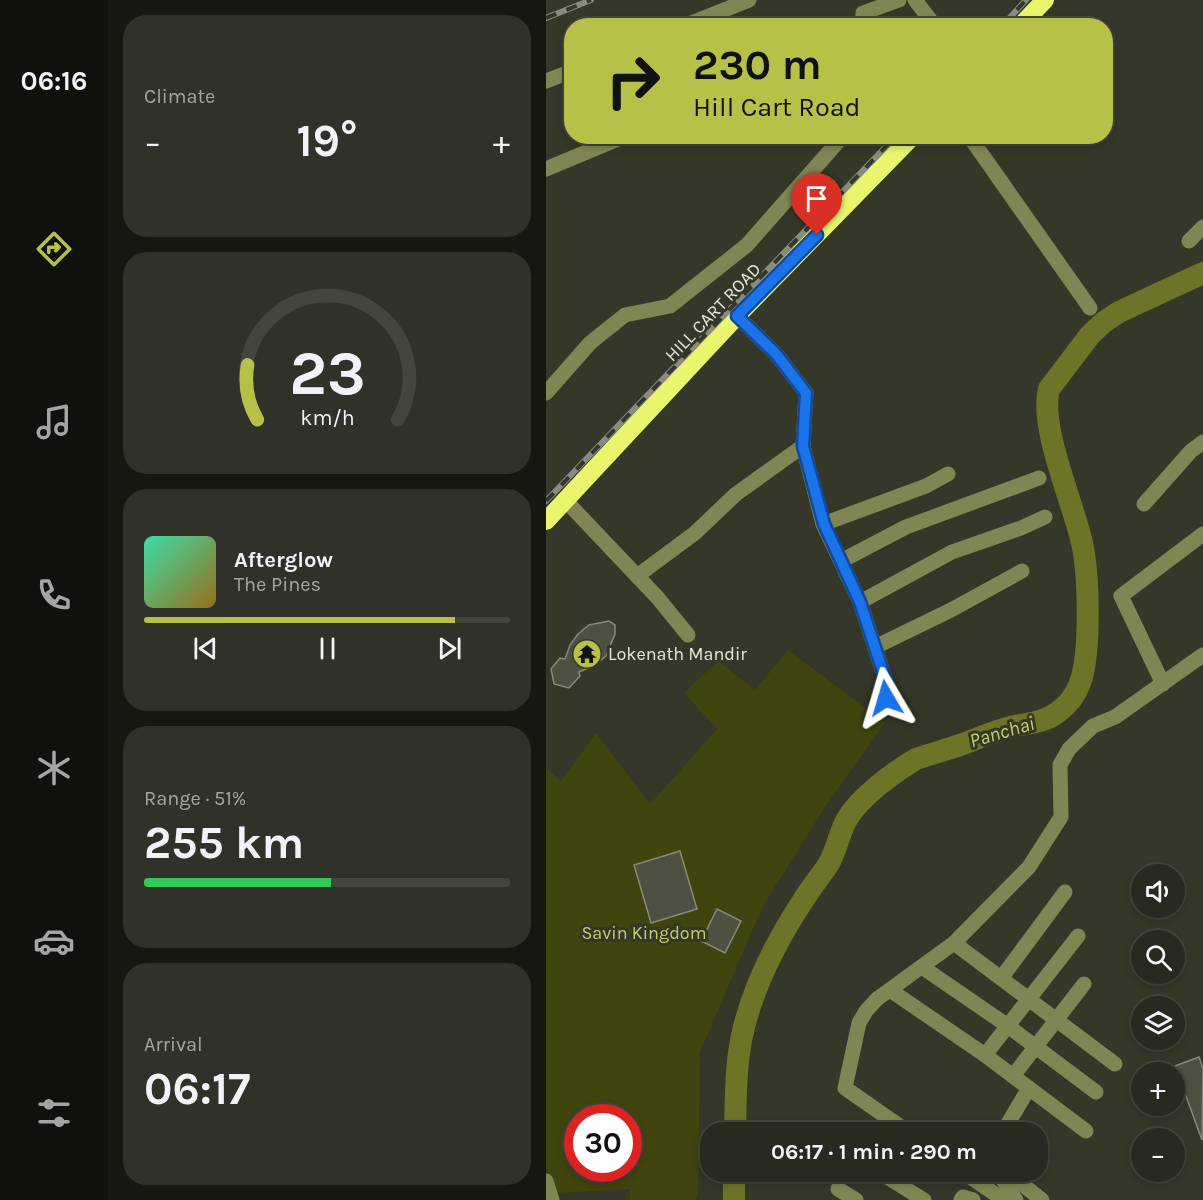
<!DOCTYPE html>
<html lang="en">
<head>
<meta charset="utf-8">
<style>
	:root { --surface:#28291f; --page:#303128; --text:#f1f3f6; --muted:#a5a6a4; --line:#44453d; --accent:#b7c148 }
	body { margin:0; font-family:Karla,sans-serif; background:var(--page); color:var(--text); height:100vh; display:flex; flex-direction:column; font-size:22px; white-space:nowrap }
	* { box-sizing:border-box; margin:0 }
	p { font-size:20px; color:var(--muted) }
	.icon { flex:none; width:33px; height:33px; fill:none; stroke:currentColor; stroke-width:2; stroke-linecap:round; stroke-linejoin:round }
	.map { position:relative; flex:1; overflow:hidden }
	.side { display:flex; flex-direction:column; gap:15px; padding:15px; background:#161711; width:438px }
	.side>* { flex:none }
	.banner { position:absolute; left:18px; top:18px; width:549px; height:126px; border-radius:24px; box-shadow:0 3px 9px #0003,0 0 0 2px var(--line); background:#b7c148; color:#111; overflow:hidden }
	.fabs { position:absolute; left:585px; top:864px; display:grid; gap:12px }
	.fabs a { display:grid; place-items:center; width:54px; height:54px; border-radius:50%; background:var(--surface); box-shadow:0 3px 9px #0003,0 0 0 2px var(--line); font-size:30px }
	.speed { position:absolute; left:18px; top:1104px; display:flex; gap:12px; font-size:30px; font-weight:700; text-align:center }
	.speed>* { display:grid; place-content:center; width:78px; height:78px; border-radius:50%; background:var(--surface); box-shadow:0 3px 9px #0003,0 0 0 2px var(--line); line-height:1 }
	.speed .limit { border:9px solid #d22; background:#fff; color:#111 }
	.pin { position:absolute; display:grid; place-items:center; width:51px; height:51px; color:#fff; margin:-62px -26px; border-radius:50% 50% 50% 0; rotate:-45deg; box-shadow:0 0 6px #0007 }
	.pin .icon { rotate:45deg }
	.me { position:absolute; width:66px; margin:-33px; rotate:353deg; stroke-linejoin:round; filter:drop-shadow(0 0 4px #0008) }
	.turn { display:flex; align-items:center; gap:21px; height:126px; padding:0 30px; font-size:27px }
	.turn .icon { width:78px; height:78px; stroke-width:2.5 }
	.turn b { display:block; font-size:42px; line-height:51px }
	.big { font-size:45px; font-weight:700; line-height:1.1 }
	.side .tile { flex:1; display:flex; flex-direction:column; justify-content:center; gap:9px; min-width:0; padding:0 21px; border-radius:24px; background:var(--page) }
	.side .dial { align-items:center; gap:0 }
	.dial svg { height:156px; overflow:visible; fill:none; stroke:var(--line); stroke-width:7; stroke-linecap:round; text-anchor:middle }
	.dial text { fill:var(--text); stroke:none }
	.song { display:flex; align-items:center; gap:18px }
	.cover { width:72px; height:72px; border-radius:9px; background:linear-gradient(135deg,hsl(160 70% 55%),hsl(40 70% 35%)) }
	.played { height:6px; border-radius:3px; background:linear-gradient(90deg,var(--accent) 85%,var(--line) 85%) }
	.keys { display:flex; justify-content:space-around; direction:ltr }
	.heat { display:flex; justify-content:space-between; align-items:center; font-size:33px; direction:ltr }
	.charge { height:9px; border-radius:4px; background:linear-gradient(90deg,#34c759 51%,var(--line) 0) }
	.trip { position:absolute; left:154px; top:1122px; width:348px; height:60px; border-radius:24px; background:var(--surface); box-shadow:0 3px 9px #0003,0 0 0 2px var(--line); font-weight:700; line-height:60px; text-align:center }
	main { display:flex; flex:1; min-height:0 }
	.tab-bar { display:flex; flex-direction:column; width:108px; justify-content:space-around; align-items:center; background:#10100c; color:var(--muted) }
	.tab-bar .icon { width:42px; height:42px }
	.tab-bar .selected { color:var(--accent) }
	.tab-bar b { font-size:27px; color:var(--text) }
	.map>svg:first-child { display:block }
	.green { fill:#40440e; fill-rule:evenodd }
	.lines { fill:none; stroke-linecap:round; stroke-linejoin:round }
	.river { stroke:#6d7427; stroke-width:22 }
	.building { fill:#4e5042; stroke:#878979; stroke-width:1.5 }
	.minor { stroke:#808653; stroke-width:15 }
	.highway { stroke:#e9f66d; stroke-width:18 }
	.rail-casing { stroke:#8a8b80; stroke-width:6 }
	.rail { stroke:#353729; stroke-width:4; stroke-dasharray:11; stroke-linecap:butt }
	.route-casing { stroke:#114b97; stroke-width:15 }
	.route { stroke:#1a73e8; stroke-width:10 }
	.labels { text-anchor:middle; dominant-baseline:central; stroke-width:6; stroke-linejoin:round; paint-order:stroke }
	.street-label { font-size:18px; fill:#e4e5dd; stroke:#353729 }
	.poi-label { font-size:18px; fill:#e4e5dd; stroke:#353729; text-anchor:start }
	.park-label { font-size:18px; fill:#c4ce66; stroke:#353729 }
	.water-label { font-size:20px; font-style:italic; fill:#c6d068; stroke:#353729 }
</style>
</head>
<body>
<main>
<nav class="tab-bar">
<b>06:16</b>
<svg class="icon selected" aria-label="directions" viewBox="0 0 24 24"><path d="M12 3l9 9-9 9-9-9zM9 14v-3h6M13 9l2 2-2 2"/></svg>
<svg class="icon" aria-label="music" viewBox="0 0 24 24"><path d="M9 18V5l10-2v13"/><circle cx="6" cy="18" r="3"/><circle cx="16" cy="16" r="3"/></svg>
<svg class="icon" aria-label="phone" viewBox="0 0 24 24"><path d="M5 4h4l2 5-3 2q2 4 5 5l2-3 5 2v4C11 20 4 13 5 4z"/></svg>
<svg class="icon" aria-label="climate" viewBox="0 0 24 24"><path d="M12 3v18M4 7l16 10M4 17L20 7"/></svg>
<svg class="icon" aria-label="car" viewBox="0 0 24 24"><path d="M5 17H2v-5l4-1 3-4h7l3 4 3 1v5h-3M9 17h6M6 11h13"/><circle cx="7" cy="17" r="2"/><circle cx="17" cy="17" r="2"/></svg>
<svg class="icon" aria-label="filters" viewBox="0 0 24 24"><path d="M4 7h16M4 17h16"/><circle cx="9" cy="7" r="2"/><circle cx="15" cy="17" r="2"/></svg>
</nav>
<section class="side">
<div class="tile"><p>Climate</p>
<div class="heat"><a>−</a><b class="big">19°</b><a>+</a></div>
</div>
<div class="tile dial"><svg viewBox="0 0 100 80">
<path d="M14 69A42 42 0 1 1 86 69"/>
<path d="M14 69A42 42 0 0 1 9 41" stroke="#b7c148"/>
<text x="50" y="56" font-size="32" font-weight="700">23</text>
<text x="50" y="72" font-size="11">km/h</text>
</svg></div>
<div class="tile">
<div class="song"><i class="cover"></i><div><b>Afterglow</b><p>The Pines</p></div></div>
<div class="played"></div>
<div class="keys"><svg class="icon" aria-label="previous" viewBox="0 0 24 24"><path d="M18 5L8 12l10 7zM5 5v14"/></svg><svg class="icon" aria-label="pause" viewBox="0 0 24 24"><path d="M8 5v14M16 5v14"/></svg><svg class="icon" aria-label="next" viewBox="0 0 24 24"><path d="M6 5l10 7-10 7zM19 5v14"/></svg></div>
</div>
<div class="tile"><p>Range · 51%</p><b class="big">255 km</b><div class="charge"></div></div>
<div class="tile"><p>Arrival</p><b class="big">06:17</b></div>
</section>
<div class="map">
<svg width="657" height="1200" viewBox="0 0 657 1200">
	<rect width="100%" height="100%" fill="#353729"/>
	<path class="green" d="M242,650L339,723L279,807L217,906L154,1052L152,1195L150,1200H84V1189L10,1193L5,1189L0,1170V768L15,781L50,733L104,804L171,729L138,693L172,661L209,690ZM32,1118H82V1168H32Z"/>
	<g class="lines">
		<g class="river">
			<path d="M189,1132C190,1098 189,1062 198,1027C209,983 233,937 258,899C265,887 274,877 282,865C291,850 293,833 301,819C315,796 348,772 370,759C385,754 399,750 414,745C431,739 448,731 465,727C482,723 498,723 512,712C522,705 530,694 534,683C545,653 543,575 536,543C527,502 493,427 503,389L544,335L558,322L573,312L657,273"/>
			<polyline points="188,1200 188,1172"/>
		</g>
	</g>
	<g class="building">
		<polygon points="63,621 69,625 69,634 60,656 47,666 33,672 34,676 23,688 8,684 5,669 14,658 19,659 24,645 32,634 43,625"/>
		<polygon points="134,851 151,909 105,923 88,865"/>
		<polygon points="171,909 195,921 179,953 155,941"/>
		<polygon points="653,1057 657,1069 656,1140 629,1066"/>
	</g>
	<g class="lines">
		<g class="minor">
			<polyline points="369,0 389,26"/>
			<polyline points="138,26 203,0"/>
			<polyline points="316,26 317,13 353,0"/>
			<polyline points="0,81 26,71"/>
			<polyline points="423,136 544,308"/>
			<polyline points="0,169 79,136"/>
			<polyline points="643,241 657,227"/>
			<polyline points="191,316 231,355 260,393 257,446 277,524 314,602 342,687 340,698 331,713"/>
			<polyline points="0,393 44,343 79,315 124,306 201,245 297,136"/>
			<polyline points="19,500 111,597 142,635"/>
			<polyline points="598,504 645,451 657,442"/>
			<polyline points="277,524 380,486 402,474"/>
			<polyline points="295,561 360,527 493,478"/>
			<polyline points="91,576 149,533 190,494 257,446"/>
			<polyline points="314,602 406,552 475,528 499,517"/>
			<polyline points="329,647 405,610 476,571"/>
			<polyline points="617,684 575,596 657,534"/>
			<polyline points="408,943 569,1064"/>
			<polyline points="376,967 462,1026 550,1092"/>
			<polyline points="456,977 519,892"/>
			<polyline points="344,990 439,1055 540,1131"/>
			<polyline points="439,1055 532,936"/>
			<polyline points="467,1076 538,984"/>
			<polyline points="362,1132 299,1088 313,1023 320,1011 331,999 408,943 483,867 515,817 514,765 523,749 547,726 569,717 657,655"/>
			<polyline points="457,1132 483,1088"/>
			<polyline points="333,1172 378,1200"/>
			<polyline points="417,1172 458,1200"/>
			<polyline points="452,1172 470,1200"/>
			<polyline points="461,1172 496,1200"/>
			<polyline points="0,1181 6,1200"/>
			<polyline points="292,1189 310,1200"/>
			<polyline points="415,1200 417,1197 427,1200"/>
		</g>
		<g class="highway">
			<polyline points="474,26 499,0"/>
			<polyline points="0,521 191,316 367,136"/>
		</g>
		<g class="rail-casing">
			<g id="rail">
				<polyline points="0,18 45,0"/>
				<polyline points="456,26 480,0"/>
				<polyline points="0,501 350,136"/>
			</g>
		</g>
		<use href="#rail" class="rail"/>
	</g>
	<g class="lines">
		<g class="route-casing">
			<polyline id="route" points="271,235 191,316 231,355 260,393 257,446 278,524 314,602 342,687 340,698"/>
		</g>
		<use href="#route" class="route"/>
	</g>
	<defs>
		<g id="temple-disc" transform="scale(1.5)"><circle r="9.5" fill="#b7c148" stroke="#353729"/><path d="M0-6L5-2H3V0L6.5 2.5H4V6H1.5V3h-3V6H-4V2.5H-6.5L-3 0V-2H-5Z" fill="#111"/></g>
	</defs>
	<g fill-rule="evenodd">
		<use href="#temple-disc" x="41" y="654"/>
	</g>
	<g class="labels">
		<g class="street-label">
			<text transform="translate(167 312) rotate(-46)">HILL CART ROAD</text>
		</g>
		<g class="poi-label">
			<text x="62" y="654">Lokenath Mandir</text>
		</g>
		<g class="park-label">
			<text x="98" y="933">Savin Kingdom</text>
		</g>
		<g class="water-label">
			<text transform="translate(456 732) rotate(-16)">Panchai</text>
		</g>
	</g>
</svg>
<div class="fabs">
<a><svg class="icon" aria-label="sound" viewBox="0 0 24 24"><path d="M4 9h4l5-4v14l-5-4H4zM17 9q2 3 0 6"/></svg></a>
<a><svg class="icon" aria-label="search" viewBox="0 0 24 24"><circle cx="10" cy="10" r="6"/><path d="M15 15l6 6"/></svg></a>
<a><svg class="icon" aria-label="layers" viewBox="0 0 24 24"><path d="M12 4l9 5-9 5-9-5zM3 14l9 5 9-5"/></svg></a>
<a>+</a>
<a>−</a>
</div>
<div class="speed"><div class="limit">30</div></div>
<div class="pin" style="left:271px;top:235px;background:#d93025"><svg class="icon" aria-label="arrive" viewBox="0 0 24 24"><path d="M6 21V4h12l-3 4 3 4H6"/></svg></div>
<svg class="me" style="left:340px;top:698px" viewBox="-20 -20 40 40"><path d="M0-17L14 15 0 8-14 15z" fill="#1a73e8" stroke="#fff" stroke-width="4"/></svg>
<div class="trip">06:17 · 1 min · 290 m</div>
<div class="banner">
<div class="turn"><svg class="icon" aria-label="right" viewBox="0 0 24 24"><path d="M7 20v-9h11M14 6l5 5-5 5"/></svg><div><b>230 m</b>Hill Cart Road</div></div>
</div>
</div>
</main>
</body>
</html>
